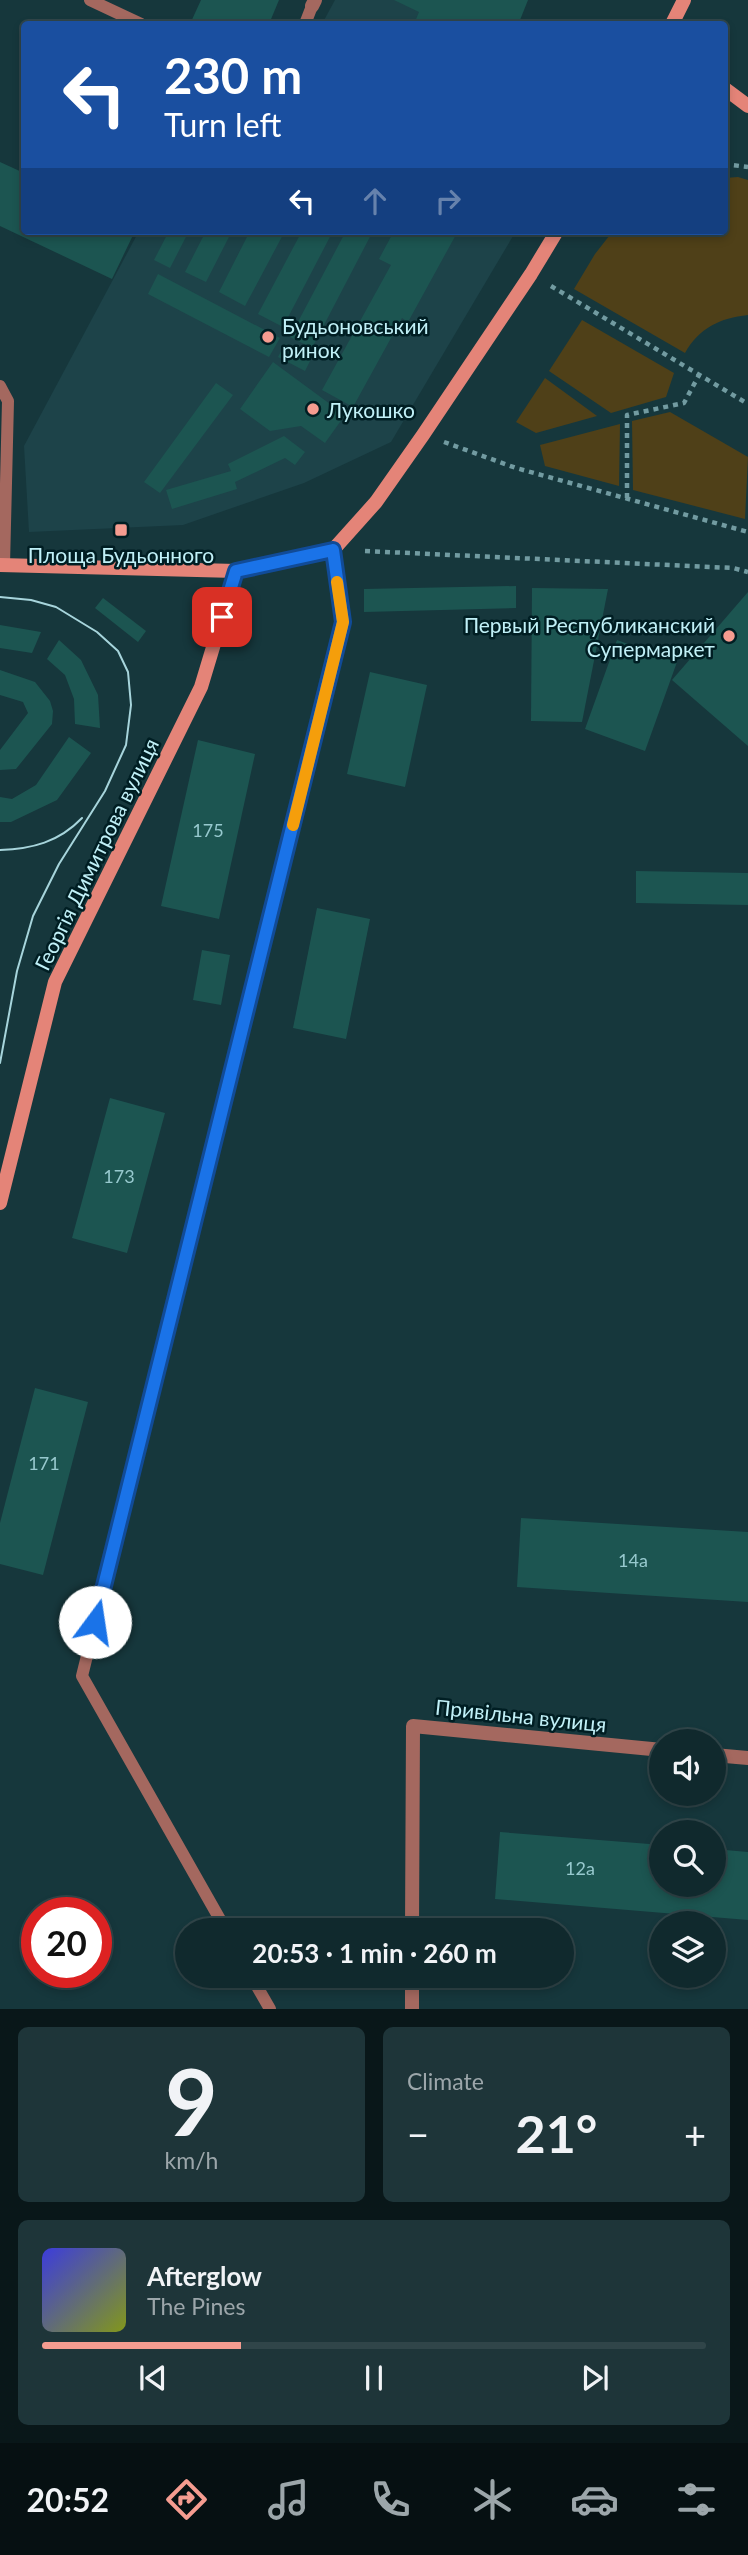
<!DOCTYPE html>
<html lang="en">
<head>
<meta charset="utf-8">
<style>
	:root { --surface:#10292d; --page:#1e3539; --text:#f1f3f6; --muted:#9ca6aa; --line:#304549; --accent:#f59c90 }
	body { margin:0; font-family:Lato,sans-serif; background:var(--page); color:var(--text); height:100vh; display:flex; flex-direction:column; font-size:26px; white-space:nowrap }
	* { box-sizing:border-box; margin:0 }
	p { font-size:23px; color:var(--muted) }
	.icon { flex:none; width:38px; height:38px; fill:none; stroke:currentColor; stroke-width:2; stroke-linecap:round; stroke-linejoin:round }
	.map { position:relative; height:2009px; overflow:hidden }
	.panel { display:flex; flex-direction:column; gap:18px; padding:18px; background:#091719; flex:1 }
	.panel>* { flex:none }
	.guide { position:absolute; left:21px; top:21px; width:707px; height:214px; border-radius:7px; box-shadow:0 4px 10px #0003,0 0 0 2px var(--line); background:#1a4fa0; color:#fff; overflow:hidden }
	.controls { position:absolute; left:649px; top:1729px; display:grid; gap:14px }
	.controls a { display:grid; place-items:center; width:77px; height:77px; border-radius:50%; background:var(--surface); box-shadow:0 4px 10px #0003,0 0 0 2px var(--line); font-size:35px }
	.speed { position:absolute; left:21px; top:1897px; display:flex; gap:14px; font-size:35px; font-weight:700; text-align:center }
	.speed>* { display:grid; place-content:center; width:91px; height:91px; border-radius:50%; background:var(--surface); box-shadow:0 4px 10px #0003,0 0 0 2px var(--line); line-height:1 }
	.speed .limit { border:10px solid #d22; background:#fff; color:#111 }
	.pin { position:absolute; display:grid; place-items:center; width:60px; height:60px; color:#fff; margin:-30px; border-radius:14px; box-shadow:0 4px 10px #0006 }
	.me { position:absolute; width:77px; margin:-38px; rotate:14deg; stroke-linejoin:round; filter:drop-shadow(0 0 5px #0008) }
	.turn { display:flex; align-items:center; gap:24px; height:147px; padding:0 28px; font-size:32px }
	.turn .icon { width:91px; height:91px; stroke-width:2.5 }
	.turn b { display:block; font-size:49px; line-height:60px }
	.lanes { display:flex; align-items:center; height:66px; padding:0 28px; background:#0003; justify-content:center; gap:35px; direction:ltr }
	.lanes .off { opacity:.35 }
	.big { font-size:52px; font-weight:700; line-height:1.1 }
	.panel .card { flex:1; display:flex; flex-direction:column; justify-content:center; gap:10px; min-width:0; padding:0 24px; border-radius:10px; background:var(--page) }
	.panel .dial { align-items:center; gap:0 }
	.dial b { font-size:91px; line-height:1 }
	.song { display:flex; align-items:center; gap:21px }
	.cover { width:84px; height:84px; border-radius:10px; background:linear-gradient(135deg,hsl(240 70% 55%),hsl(70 70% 35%)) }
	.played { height:7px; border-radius:4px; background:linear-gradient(90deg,var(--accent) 30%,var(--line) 30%) }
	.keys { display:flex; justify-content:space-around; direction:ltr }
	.heat { display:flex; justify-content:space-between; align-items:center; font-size:38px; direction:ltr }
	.panel .tiles { flex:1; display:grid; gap:18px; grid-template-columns:1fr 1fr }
	.card:last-child { grid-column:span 2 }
	.trip { position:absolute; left:175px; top:1918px; width:399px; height:70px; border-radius:35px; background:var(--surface); box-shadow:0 4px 10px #0003,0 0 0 2px var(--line); font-weight:700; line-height:70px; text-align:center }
	.tab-bar { display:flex; height:112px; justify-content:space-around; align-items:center; background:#061012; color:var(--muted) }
	.tab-bar .icon { width:49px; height:49px }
	.tab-bar .on { color:var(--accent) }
	.tab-bar b { font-size:32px; color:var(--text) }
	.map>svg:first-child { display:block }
	.built { fill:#1d4349 }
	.green { fill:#4f4018 }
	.building { fill:#1c5551 }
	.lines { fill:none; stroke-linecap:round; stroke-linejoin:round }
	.path { stroke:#729ba1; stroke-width:4.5; stroke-dasharray:5 5; stroke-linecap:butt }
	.lane { stroke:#a4685f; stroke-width:12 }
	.street { stroke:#a4685f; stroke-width:14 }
	.secondary { stroke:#e48478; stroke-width:14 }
	.tram { stroke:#a7d5dc; stroke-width:2 }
	.route-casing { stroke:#114b97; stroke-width:18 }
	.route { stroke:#1a73e8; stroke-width:12 }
	.slow { stroke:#f59e0b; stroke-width:12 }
	.poi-dot { fill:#f59c90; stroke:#001e23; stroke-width:2.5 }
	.labels { text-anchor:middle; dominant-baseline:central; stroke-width:5; stroke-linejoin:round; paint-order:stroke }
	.number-label { font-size:18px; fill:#97c9ce }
	.poi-label { font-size:21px; fill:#c0f0f7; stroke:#001e23; text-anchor:start }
	.street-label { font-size:21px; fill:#c0f0f7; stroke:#001e23 }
</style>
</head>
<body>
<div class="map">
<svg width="748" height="2009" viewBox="0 0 748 2009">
	<rect width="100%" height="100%" fill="#16373c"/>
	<g class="built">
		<polygon points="335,0 479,0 532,24 322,24"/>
		<polygon points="139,231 516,231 391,442 304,483 183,525 29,532 24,446"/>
	</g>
	<g class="green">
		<path d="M738,177L748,180V315C720,318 699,328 685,353L574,289L595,254L613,231H724L725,178Z"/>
		<polygon points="582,320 674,373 666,397 611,413 549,371"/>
		<polygon points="545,378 597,416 536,433 516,422"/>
		<polygon points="670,412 748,457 745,519 633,490 632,421"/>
		<polygon points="620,424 619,486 545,466 540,445"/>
	</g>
	<g class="building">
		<polygon points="201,0 279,0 269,24 190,24"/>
		<polygon points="394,0 528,0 520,20 528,24 414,24 419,12"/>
		<polygon points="0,162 24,173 24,231 135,231 112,279 0,226"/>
		<polygon points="169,231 189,231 170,268 154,260"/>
		<polygon points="206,231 232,231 206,282 185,272"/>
		<polygon points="250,231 285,231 245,306 219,292"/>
		<polygon points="302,231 333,231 283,327 258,314"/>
		<polygon points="346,231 373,231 312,348 290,337"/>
		<polygon points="394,231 458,231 408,322 402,318 353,407 322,390 391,265 379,259"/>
		<polygon points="158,274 280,338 269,357 148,294"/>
		<polygon points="285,344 312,357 305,371 278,357"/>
		<polygon points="273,362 345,415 325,443 301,426 270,431 240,409"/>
		<polygon points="216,383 233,395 160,493 144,482"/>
		<polygon points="284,436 305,452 295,465 285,458 235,482 237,489 172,509 166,490 231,471 228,464"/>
		<polygon points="516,586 516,608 364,612 364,589"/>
		<polygon points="532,588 608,589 582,722 531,721"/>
		<polygon points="748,592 748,746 672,680"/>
		<polygon points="103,598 146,631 138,642 95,608"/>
		<polygon points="0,625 41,632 32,653 0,648"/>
		<polygon points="59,640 81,660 98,695 100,728 75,724 74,699 65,675 47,659"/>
		<polygon points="617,640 677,662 645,751 585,729"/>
		<polygon points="0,670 35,682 50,701 53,711 52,724 16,769 0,770 0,750 28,713 23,702 0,695"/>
		<polygon points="370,672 427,685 405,787 347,774"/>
		<polygon points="69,737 91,753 57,800 11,822 0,822 0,797 12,799 36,785"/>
		<polygon points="198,740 255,754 219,919 161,906"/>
		<polygon points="636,871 748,873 748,905 636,903"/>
		<polygon points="317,908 370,919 346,1039 293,1028"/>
		<polygon points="202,950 230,955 221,1005 193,1000"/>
		<polygon points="110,1098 165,1113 127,1253 72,1238"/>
		<polygon points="35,1388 88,1402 43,1575 0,1564 0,1523"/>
		<polygon points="521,1518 748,1532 748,1602 517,1587"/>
		<polygon points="500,1832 662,1845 662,1885 714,1885 714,1849 748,1852 748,1920 495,1899"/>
	</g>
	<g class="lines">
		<g class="path">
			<polyline points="724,164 748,167"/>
			<polyline points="551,286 748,404"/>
			<polyline points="444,442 516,468 748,532"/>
			<polyline points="627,498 627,415 684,403 699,375"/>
			<polyline points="365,551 733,568 748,572"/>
		</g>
		<g class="lane">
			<polyline points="90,0 141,24"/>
			<polyline points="305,24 312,6"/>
			<polyline points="0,386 8,401 4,565"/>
			<polyline points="226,1930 82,1676 343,622 333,550"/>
			<polyline points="251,1976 270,2009"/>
		</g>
		<g class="street">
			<polyline points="312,6 315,0"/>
			<polyline points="714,1755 748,1758"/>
			<polyline points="412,1930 413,1726 662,1750"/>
			<polyline points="412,2009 412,1976"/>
		</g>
		<g class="secondary">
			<polyline points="672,24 684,0"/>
			<polyline points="724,88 748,106"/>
			<polyline points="0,565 236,571 333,550 376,502 423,435 531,274 557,231"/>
			<polyline points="0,1203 55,982 201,687 236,571"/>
		</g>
		<g class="tram">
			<polyline points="0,597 31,600 56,607 97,632 118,651 128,672 131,705 126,745 105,791 59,864 33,916 17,971 0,1063"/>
			<path d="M0,850C32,849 59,842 82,818"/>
		</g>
	</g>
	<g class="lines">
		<g class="route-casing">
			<polyline id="route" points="95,1622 343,622 333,550 236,571 222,617"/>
		</g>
		<use href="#route" class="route"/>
		<polyline class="slow" points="293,825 343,622 337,582"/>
	</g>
	<g class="poi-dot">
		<circle cx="268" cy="337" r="7"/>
		<circle cx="313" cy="409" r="7"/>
		<rect x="114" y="523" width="14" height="14" rx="3.5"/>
		<circle cx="729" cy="636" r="7"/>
	</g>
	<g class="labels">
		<g class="number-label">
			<text x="208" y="830">175</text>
			<text x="119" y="1176">173</text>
			<text x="44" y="1463">171</text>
			<text x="633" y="1560">14а</text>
			<text x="580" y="1868">12а</text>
		</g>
		<g class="poi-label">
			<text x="282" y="325">Будьоновський<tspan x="282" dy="24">ринок</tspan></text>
			<text x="327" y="409">Лукошко</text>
			<text x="121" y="554" text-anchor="middle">Площа Будьонного</text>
			<text x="715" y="624" text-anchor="end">Первый Республиканский<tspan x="715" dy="24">Супермаркет</tspan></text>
		</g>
		<g class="street-label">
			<text transform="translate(96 854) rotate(-64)">Георгія Димитрова вулиця</text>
			<text transform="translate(521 1715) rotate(6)">Привільна вулиця</text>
		</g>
	</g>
</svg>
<div class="controls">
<a><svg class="icon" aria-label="sound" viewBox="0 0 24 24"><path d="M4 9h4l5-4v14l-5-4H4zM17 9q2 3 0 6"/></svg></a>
<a><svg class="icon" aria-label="search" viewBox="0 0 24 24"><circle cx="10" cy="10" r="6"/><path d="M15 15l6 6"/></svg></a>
<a><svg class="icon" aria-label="layers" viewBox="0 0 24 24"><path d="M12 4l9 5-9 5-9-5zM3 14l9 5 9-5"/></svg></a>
</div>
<div class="speed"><div class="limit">20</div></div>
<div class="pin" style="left:222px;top:617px;background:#d93025"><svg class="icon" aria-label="arrive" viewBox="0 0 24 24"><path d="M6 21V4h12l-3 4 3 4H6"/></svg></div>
<svg class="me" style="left:95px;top:1622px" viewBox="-20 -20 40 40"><circle r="19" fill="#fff"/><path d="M0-13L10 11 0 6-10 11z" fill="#1a73e8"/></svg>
<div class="trip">20:53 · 1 min · 260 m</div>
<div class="guide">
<div class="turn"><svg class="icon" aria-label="left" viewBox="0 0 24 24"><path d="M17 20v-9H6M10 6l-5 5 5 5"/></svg><div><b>230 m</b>Turn left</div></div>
<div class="lanes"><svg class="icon" aria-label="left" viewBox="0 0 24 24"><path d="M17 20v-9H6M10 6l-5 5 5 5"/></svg><svg class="icon off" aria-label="ahead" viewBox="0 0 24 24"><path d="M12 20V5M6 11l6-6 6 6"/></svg><svg class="icon off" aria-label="right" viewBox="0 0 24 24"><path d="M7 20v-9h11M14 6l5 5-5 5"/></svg></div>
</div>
</div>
<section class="panel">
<div class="tiles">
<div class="card dial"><b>9</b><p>km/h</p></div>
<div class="card"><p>Climate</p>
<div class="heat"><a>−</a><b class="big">21°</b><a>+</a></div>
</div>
<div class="card">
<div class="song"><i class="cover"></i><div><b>Afterglow</b><p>The Pines</p></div></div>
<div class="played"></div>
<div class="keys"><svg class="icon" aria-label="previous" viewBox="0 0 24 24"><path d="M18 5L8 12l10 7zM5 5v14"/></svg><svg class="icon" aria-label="pause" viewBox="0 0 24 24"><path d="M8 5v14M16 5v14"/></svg><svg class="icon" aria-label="next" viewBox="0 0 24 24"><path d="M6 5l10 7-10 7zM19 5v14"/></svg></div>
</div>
</div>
</section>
<nav class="tab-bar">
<b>20:52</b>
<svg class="icon on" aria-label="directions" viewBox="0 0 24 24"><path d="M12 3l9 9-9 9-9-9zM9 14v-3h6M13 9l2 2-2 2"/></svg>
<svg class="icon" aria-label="music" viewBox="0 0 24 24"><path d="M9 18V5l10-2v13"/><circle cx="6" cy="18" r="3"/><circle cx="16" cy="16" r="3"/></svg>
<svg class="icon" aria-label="phone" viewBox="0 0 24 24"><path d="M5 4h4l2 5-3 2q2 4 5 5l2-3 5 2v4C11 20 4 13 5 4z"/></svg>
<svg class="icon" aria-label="climate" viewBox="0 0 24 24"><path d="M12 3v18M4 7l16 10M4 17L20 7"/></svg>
<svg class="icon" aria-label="car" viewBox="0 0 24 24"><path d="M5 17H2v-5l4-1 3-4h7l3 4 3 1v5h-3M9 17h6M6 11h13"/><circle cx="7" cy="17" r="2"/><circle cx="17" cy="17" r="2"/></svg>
<svg class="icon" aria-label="filters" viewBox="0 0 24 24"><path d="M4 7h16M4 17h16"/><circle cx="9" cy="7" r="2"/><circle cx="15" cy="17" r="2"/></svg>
</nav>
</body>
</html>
